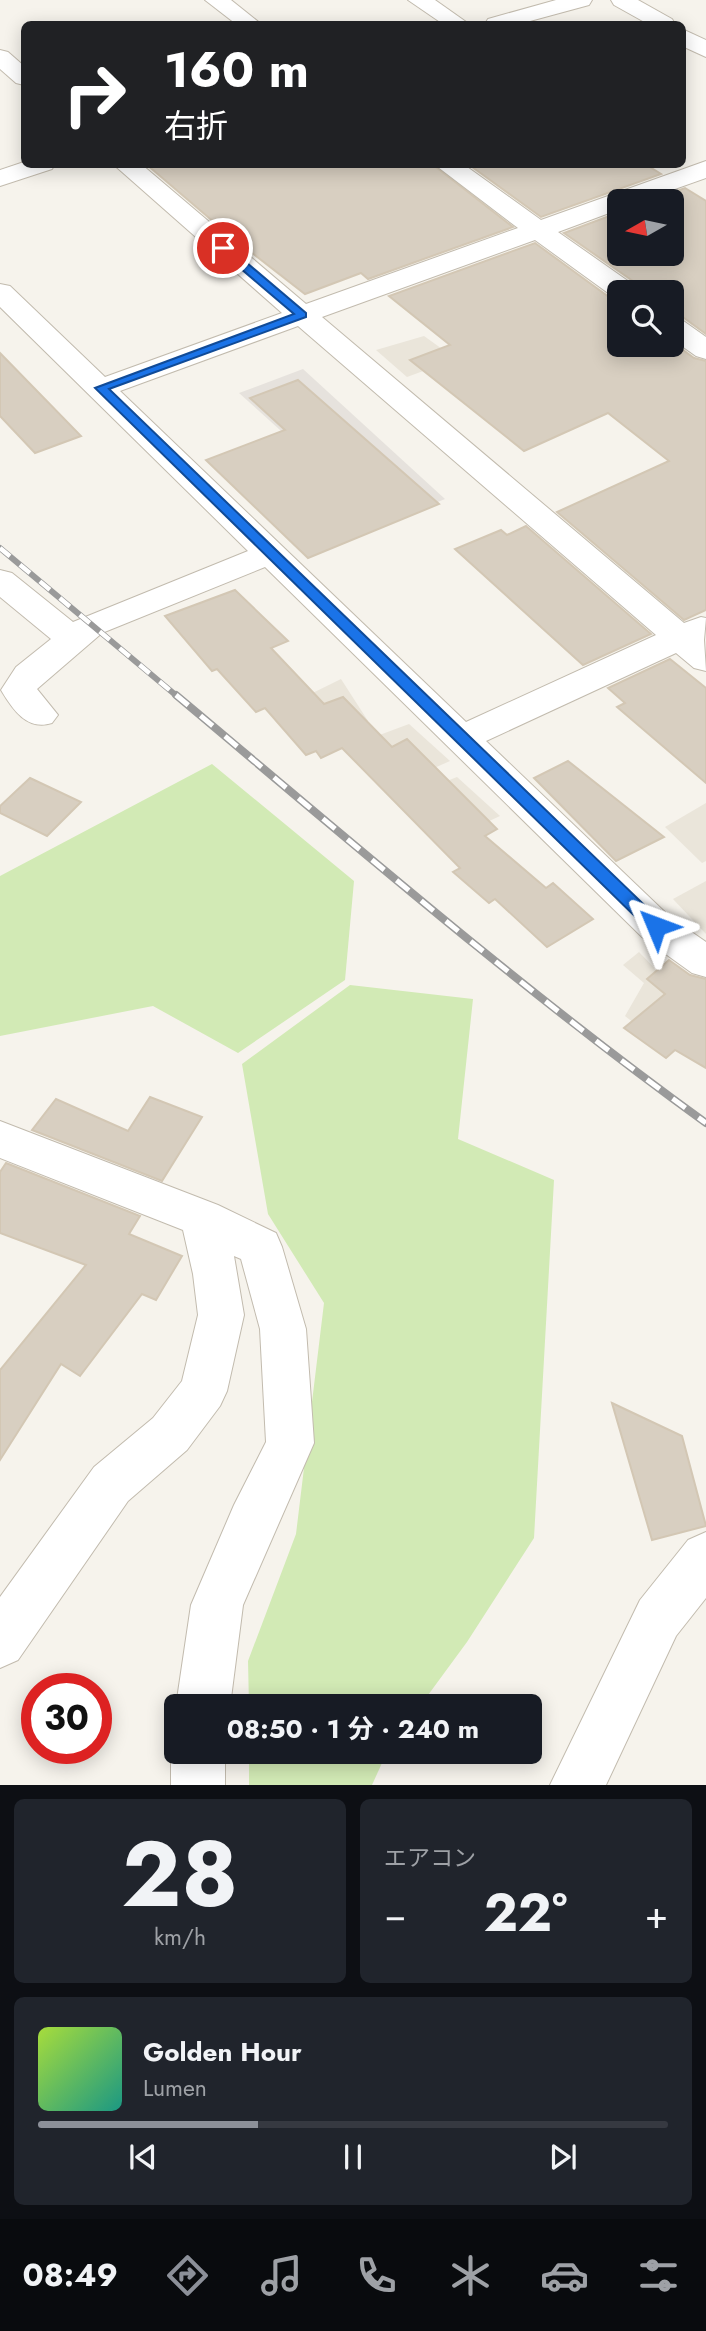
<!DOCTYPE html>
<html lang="ja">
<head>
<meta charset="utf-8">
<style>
	:root { --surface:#171b24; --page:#20242c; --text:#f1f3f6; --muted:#9ea1a6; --line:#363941; --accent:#8c9099 }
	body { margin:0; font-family:Jost,"Noto Sans JP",sans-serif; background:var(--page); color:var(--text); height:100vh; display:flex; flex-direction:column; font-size:26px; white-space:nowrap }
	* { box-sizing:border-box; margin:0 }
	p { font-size:23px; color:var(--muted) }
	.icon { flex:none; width:38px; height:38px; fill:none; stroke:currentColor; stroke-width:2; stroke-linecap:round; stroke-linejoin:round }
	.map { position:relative; height:1785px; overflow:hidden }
	.details { display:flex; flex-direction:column; gap:14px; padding:14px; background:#0d0f14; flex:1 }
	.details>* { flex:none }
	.hud { position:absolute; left:21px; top:21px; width:665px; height:147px; border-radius:10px; box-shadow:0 4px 18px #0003; background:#202124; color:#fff; overflow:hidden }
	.needle { width:46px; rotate:261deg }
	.fabs { position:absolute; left:607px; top:189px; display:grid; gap:14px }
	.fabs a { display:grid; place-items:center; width:77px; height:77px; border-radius:10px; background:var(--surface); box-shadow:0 4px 18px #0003; font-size:35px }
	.speed { position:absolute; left:21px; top:1673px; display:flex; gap:14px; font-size:35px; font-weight:700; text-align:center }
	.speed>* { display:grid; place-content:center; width:91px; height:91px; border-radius:50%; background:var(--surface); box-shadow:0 4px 18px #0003; line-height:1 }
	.speed .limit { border:10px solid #d22; background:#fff; color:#111 }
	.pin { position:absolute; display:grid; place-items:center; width:60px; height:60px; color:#fff; margin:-30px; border:4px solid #fff; border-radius:50%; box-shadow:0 2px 7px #0007 }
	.me { position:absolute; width:77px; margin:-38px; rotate:314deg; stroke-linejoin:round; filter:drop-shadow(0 0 5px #0008) }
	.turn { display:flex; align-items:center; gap:24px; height:147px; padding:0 28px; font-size:32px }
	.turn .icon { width:91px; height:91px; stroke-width:2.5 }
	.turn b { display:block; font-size:49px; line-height:60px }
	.big { font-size:52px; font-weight:700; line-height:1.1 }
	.details .widget { flex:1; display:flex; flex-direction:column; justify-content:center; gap:10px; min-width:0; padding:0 24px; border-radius:10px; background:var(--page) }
	.details .dial { align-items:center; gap:0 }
	.dial b { font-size:91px; line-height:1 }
	.song { display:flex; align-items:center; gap:21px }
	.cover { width:84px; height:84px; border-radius:10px; background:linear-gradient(135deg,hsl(80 70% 55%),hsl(170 70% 35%)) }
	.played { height:7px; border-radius:4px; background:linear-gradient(90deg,var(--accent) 35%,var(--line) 35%) }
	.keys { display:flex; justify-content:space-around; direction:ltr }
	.heat { display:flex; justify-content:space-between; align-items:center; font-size:38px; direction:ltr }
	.details .tiles { flex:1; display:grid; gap:14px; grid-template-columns:1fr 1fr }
	.widget:last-child { grid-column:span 2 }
	.trip { position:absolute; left:164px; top:1694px; width:378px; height:70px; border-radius:10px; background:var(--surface); box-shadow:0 4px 18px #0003; font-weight:700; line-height:70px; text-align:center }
	.tab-bar { display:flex; height:112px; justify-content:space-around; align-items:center; background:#090b0e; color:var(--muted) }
	.tab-bar .icon { width:49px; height:49px }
	.tab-bar .on { color:var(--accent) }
	.tab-bar b { font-size:32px; color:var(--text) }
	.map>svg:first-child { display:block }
	.residential { fill:#eae5da }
	.industrial { fill:#e6e2dd }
	.green { fill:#d2eab5 }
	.building { fill:#d8cfc1; stroke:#d3c7b4; stroke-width:2 }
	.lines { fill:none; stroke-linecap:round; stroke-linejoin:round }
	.minor-casing { stroke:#c2bbae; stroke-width:2 }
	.minor { fill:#fff; fill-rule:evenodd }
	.rail-far1-casing { stroke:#9a9a9a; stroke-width:6 }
	.rail-casing { stroke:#9a9a9a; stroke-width:8 }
	.rail-far1 { stroke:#fff; stroke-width:4.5; stroke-dasharray:13; stroke-linecap:butt }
	.rail { stroke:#fff; stroke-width:5; stroke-dasharray:16; stroke-linecap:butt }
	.route { fill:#1a73e8; stroke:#114b97; stroke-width:2 }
</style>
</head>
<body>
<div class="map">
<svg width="706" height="1785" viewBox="0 0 706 1785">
	<rect width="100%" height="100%" fill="#f6f3ec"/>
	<g class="residential">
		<polygon points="424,336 456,359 407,377 376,350"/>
		<polygon points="341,679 368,721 306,742 274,712"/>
		<polygon points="409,724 450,761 389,788 350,746"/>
		<polygon points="457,777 500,816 438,845 397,801"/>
		<polygon points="706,803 706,861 702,863 665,827"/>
		<polygon points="706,881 706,934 673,899"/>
		<polygon points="639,952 698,1014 662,1045 625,1016 644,983 623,965"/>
	</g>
	<polygon class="industrial" points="303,369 445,499 384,524 239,393"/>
	<g class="green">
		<polygon points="212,764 354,881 345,980 238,1053 153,1006 0,1036 0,876"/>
		<polygon points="350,985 473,999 458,1139 554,1180 534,1538 467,1642 420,1706 249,1706 248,1661 296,1534 324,1303 268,1214 242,1064"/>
		<polygon points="249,1752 387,1752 372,1785 249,1785"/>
	</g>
	<g class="building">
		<polygon points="146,164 432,164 513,227 368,279 361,273 305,294 229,235"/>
		<polygon points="468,164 645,164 661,174 541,217"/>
		<polygon points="685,188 706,201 706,334 684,318 672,316 672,292 642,292 637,284 564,233 620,212 620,254 672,254 672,201 648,201"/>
		<polygon points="535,243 613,300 620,302 620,345 672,345 672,342 694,358 706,361 706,610 684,620 557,512 669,461 608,413 524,451 410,360 450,345 389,296"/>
		<polygon points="0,353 81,436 35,453 0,416"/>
		<polygon points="298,380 439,504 308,558 206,460 285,430 250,398"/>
		<polygon points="526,526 651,634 583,665 455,549 501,530 507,535"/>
		<polygon points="235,590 288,641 271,648 324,704 343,697 392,747 407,739 497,829 485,836 546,888 553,883 593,919 547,947 495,899 489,903 453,872 460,868 342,748 321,758 316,751 306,755 265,708 256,712 217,669 212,671 165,616"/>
		<polygon points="670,659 706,688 706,783 617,707 625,703 608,688"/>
		<polygon points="568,761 664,837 616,861 534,778"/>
		<polygon points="30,778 81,802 47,836 0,813 0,806"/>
		<polygon points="669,960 690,975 706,979 706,1068 675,1050 666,1058 624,1028 665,994 647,979"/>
		<polygon points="150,1097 202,1117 162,1181 32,1130 56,1099 128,1131"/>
		<polygon points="6,1163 140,1216 129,1234 182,1256 156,1300 142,1294 80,1376 61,1364 0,1460 0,1370 86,1265 0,1233 0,1172"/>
		<polygon points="612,1403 682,1436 706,1526 652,1540"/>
	</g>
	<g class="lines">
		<g class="minor-casing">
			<g id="minor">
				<polygon points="205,0 231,0 261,24 236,24"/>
				<polygon points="408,0 435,0 469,24 443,24"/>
				<polygon points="556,0 592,0 589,5 519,24 485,24 488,19"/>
				<polygon points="611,0 638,0 672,19 675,24 648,24 614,5"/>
				<polygon points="682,29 706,40 706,57 682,46"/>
				<polygon points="0,50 8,52 24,66 24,85 16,83 0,69"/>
				<path d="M706,161V178L641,201H620V209L558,232L635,286L639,292H620V299L615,298L535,240L322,317L684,623L701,617L706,618L704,640L706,671L694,668L676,653L486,741L670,917L706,942V977L692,973L642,937L265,567L102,633L37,689L58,715L52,723C27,731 13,710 1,690L16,667L51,639L0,597V570L12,573L73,622L248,551L0,307V284L10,286L105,377L282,313L113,164H141L306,304L518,228L434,164H463L541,220ZM298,326L656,635L466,722L120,391Z"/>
				<polygon points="24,162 24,164 55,164 52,169 0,186 0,170"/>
				<polygon points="672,318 682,320 706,337 706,359 696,356 672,339"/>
				<polygon points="0,1121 218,1205 276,1233 282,1247 306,1329 314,1443 243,1605 230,1706 176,1706 191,1605 234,1505 266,1442 260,1329 241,1259 234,1256 244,1315 227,1391 220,1406 187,1450 128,1501 18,1660 0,1668 0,1597 94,1467 153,1418 182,1381 198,1315 193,1274 183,1230 0,1158"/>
				<polygon points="706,1532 706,1598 676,1636 606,1785 550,1785 640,1600 688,1540"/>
				<polygon points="177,1738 177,1752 225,1752 225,1785 171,1785 171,1752"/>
			</g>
		</g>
		<use href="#minor" class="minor"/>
		<g class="rail-far1-casing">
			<polyline id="rail-far1" points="0,548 178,697"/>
		</g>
		<g class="rail-casing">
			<path id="rail" d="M176,695C350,841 522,990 706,1123"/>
		</g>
		<use href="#rail-far1" class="rail-far1"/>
		<use href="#rail" class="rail"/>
	</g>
	<polygon class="route" points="220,246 227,246 306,313 306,317 109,389 662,922 664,926 662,931 650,931 95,388 294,314 220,251"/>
</svg>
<div class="fabs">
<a><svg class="needle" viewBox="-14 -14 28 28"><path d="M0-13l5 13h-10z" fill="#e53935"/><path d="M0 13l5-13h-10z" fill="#9ea1a6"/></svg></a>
<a><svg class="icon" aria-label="search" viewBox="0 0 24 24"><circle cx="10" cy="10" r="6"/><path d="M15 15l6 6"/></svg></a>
</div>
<div class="speed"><div class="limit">30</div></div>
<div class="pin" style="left:223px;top:248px;background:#d93025"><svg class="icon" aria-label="arrive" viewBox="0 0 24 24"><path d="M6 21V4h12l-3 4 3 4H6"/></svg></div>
<svg class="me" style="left:656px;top:926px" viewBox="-20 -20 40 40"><path d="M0-17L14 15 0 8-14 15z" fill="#1a73e8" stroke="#fff" stroke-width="4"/></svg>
<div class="trip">08:50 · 1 分 · 240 m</div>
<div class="hud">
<div class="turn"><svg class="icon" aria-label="right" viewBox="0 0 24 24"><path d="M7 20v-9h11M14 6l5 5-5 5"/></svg><div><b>160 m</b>右折</div></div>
</div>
</div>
<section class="details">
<div class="tiles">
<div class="widget dial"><b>28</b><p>km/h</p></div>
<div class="widget"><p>エアコン</p>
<div class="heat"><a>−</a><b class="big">22°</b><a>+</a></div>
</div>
<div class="widget">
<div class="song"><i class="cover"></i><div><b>Golden Hour</b><p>Lumen</p></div></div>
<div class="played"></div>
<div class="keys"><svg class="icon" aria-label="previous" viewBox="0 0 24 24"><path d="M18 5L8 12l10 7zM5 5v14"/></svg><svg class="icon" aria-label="pause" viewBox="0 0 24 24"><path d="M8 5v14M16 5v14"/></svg><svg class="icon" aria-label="next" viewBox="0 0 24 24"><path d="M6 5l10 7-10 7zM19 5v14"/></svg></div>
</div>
</div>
</section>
<nav class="tab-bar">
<b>08:49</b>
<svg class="icon on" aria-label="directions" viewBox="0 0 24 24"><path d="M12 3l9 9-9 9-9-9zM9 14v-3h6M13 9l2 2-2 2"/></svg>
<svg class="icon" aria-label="music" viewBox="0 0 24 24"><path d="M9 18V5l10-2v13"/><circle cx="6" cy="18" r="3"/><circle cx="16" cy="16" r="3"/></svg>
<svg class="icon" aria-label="phone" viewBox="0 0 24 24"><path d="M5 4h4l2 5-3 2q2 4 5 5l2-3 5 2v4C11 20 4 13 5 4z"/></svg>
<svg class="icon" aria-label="climate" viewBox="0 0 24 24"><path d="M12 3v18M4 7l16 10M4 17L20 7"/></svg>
<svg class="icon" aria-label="car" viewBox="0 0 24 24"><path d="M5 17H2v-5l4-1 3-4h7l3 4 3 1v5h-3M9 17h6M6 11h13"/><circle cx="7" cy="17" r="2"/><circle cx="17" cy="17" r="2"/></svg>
<svg class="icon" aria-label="filters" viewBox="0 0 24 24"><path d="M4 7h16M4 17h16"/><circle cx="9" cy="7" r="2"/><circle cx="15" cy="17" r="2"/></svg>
</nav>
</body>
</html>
